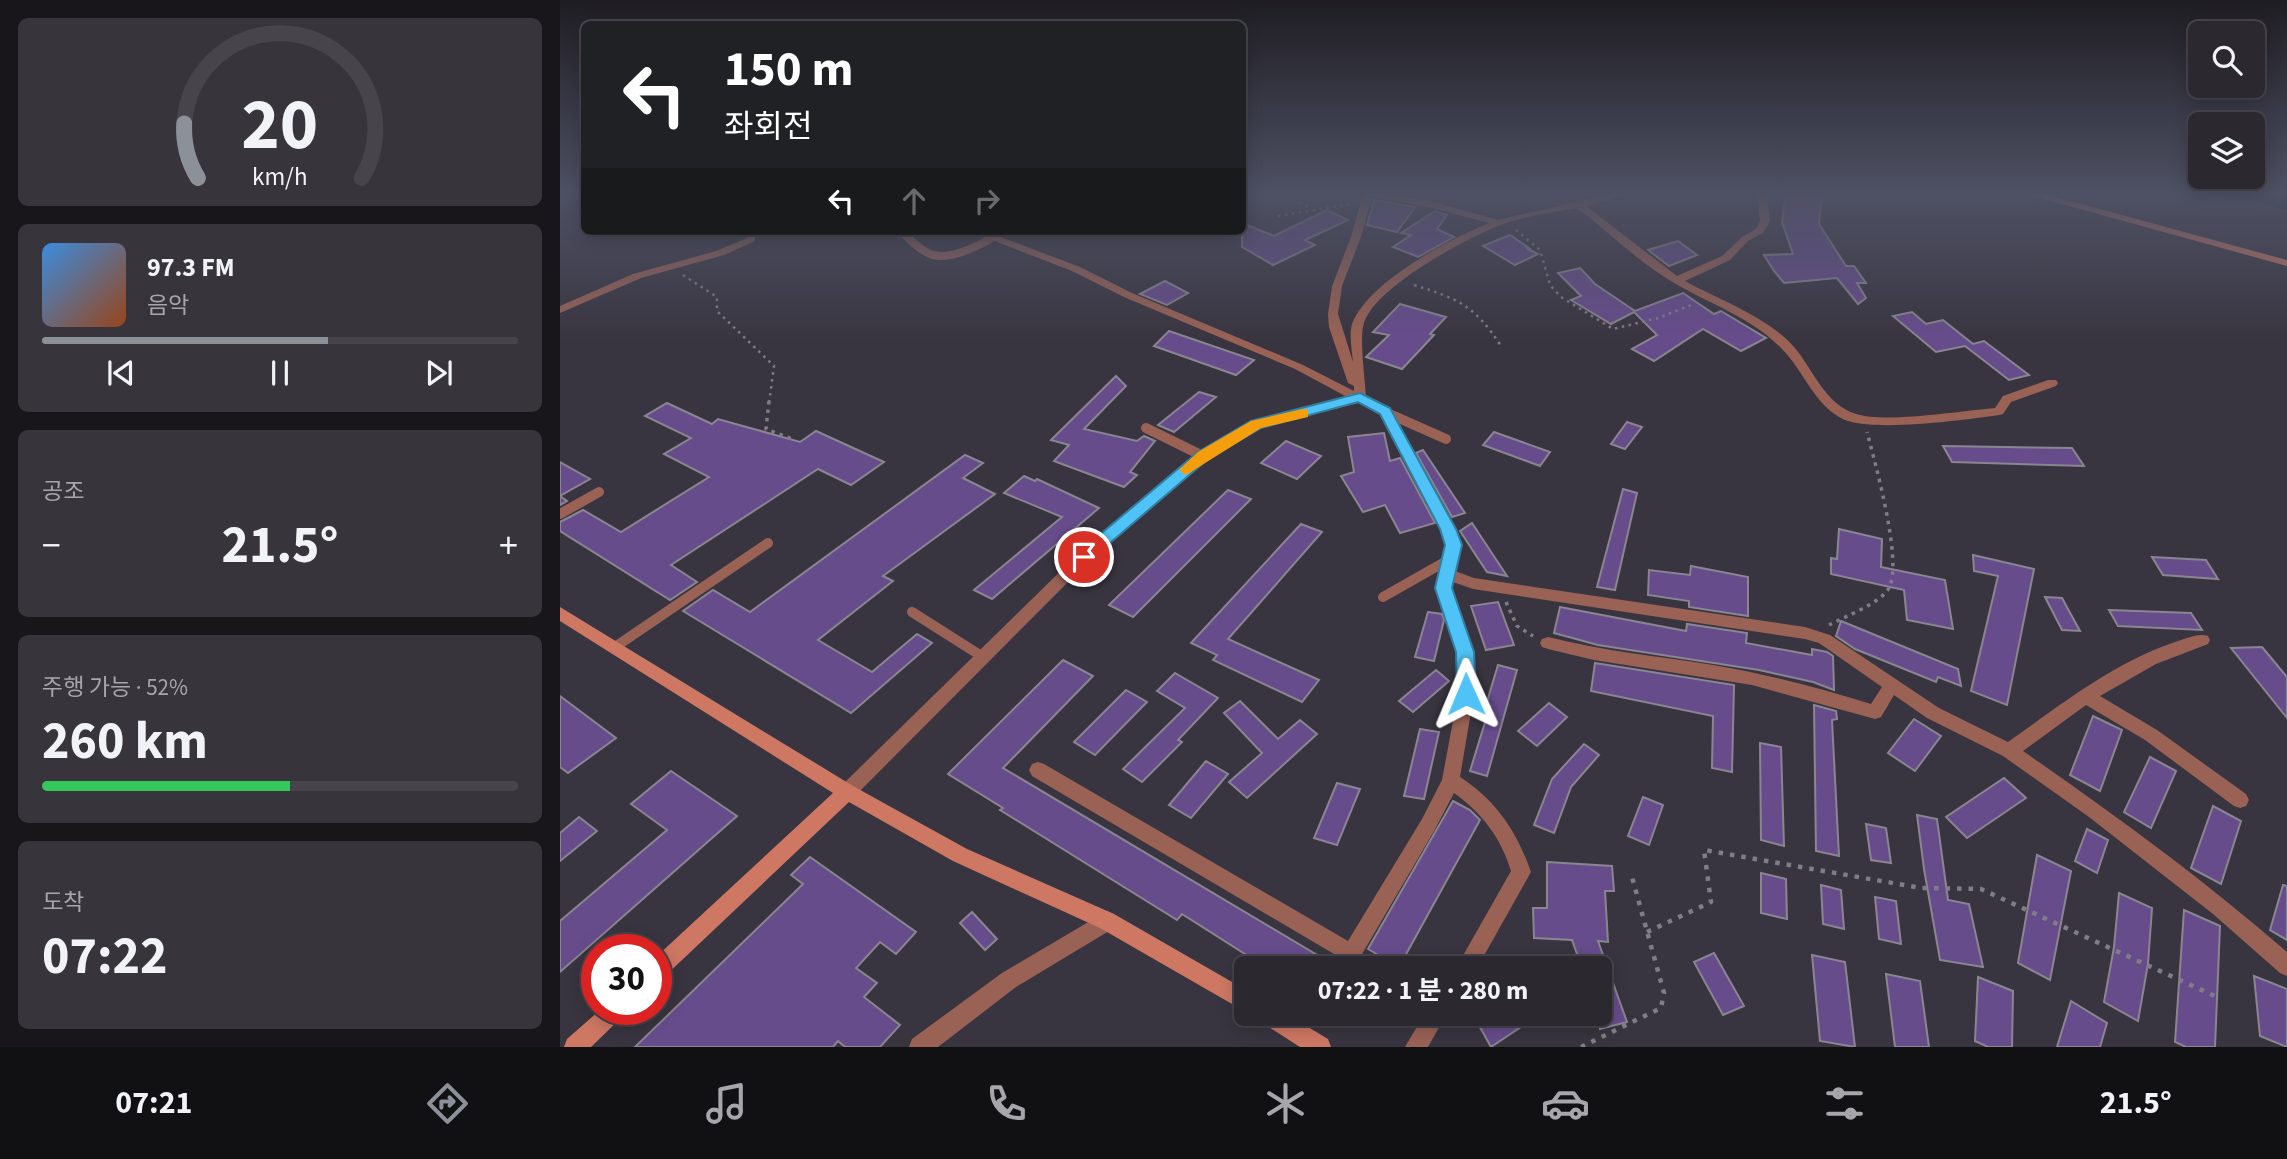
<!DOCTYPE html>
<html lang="ko">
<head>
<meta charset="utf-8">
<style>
	:root { --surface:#2b2830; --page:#37343c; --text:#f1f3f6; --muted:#a6a6ab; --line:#47444c; --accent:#8c9099 }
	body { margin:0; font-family:"Source Sans 3","Noto Sans KR",sans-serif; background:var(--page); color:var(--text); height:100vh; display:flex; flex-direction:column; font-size:26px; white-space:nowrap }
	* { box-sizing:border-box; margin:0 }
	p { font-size:23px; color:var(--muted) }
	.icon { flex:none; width:38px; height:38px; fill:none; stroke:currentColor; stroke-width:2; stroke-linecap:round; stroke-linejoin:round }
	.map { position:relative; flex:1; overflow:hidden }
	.drawer { display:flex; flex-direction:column; gap:18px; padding:18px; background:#18161a; width:560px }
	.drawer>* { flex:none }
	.guide { position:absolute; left:21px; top:21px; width:665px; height:214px; border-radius:10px; box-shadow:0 4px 18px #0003,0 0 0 2px var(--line); background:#202124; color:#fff; overflow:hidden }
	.buttons { position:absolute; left:1628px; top:21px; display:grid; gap:14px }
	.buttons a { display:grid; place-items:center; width:77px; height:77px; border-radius:10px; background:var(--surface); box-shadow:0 4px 18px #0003,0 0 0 2px var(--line); font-size:35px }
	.speed { position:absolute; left:21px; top:934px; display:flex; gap:14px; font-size:35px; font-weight:700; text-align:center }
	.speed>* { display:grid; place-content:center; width:91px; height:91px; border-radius:50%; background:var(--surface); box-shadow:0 4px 18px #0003,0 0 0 2px var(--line); line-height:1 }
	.speed .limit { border:10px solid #d22; background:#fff; color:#111 }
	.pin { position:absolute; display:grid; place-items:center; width:60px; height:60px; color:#fff; margin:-30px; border:4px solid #fff; border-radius:50%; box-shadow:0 2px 7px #0007 }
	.me { position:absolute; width:77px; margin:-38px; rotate:359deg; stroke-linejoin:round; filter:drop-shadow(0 0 5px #0008) }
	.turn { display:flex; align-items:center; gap:24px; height:147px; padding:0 28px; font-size:32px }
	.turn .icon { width:91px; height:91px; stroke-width:2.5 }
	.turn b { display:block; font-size:49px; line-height:60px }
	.lanes { display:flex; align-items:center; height:66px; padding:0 28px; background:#0003; justify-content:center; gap:35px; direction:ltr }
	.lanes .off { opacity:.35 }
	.big { font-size:52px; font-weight:700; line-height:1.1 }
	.drawer .widget { flex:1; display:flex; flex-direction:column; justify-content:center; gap:10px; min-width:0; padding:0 24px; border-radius:10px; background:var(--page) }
	.drawer .dial { align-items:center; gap:0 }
	.dial svg { height:182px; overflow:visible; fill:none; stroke:var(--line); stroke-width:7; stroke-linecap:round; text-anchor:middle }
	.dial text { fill:var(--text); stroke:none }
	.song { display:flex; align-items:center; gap:21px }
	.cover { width:84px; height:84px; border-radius:10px; background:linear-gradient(135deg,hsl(210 70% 55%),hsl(20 70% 35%)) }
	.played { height:7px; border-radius:4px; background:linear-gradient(90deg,var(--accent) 60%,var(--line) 60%) }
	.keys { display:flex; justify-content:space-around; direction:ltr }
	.heat { display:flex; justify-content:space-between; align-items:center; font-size:38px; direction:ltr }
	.charge { height:10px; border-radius:5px; background:linear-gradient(90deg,#34c759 52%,var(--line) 0) }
	.trip { position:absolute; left:674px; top:956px; width:378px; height:70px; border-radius:10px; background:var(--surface); box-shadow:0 4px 18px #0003,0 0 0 2px var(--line); font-weight:700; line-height:70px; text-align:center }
	.dock { display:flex; height:112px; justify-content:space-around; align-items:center; background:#111013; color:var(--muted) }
	.dock .icon { width:49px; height:49px }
	.dock .selected { color:var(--accent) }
	.dock b { font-size:32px; color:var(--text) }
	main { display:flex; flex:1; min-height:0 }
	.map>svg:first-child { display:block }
	.water { fill:#002328 }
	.building { fill:#674c8c; stroke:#898591; stroke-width:2 }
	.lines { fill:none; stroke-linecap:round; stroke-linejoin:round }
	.path-far2 { stroke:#807d86; stroke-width:2.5; stroke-dasharray:2.5 4.5; stroke-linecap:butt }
	.path-far1 { stroke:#807d86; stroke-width:3.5; stroke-dasharray:3.5 5; stroke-linecap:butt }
	.path { stroke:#807d86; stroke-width:4.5; stroke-dasharray:4.5 7; stroke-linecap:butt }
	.lane-far1 { stroke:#996255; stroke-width:8 }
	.lane { stroke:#996255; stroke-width:10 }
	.street { fill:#996255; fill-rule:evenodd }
	.secondary { fill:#ce7864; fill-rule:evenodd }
	.route { fill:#4fc3f7; stroke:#337fa1; stroke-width:2 }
	.slow { fill:#f59e0b }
</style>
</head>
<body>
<main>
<section class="drawer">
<div class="widget dial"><svg viewBox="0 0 100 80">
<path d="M14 69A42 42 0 1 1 86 69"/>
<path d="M14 69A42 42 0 0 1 8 45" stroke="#8c9099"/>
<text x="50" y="56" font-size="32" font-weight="700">20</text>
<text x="50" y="72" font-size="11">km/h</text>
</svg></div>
<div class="widget">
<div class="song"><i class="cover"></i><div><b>97.3 FM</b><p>음악</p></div></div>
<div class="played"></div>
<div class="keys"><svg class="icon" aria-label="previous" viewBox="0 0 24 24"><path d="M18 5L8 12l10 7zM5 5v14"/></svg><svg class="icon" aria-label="pause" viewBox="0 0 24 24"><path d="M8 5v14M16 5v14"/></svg><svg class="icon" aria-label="next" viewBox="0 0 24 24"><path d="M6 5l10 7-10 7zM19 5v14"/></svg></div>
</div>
<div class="widget"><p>공조</p>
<div class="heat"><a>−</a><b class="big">21.5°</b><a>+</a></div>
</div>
<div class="widget"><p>주행 가능 · 52%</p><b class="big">260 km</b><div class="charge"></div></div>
<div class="widget"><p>도착</p><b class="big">07:22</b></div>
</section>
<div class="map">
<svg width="1727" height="1047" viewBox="0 0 1727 1047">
	<rect width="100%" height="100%" fill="#393540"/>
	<polygon class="water" points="1667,194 1727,194 1727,210"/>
	<g class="building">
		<polygon points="1226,194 1262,194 1259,224 1286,266 1294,266 1306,283 1297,283 1306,298 1298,304 1277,278 1224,283 1214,271 1204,255 1233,254 1222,222"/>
		<polygon points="814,200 855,207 837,232 807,225"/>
		<polygon points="767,210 788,220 745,240 755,245 713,265 682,247 682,223 714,236"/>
		<polygon points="875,211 887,215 877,229 894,237 858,257 833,247 851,235 841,233"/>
		<polygon points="950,235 969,248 966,248 978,254 955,265 923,246"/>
		<polygon points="1118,241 1137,255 1109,266 1088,250"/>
		<polygon points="1020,268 1035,284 1075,311 1123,293 1154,314 1161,311 1206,338 1181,351 1143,329 1094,361 1072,349 1097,335 1074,312 1051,324 1011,300 1021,296 998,273"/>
		<polygon points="605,281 628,293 607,305 580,294"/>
		<polygon points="840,304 886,317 870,334 874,335 842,369 806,357 829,335 813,332"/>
		<polygon points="1352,312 1366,324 1383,320 1413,344 1424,341 1469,375 1449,380 1405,346 1376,352 1333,316"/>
		<polygon points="609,331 694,360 676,375 594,346"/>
		<polygon points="556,376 566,386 524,429 577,441 584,436 595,441 570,472 577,475 564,487 494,461 509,445 491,440"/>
		<polygon points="639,392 656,397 614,432 598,425"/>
		<polygon points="107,403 152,424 158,419 240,442 256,431 324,462 291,485 258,469 111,565 137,582 110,600 0,531 0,522 23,510 61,532 149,477 104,454 131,438 85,416"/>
		<polygon points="1067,422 1082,427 1065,449 1051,444"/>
		<polygon points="934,432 990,452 980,466 923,445"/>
		<polygon points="824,433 830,461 840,458 875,523 840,533 825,505 803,512 781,476 794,472 788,437"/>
		<polygon points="726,441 761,456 737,479 701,463"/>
		<polygon points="1383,446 1512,448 1524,466 1392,462"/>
		<polygon points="863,450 905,513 892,517 856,453"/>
		<polygon points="405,455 423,463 403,478 435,494 323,576 333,581 258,640 312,672 357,634 372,643 291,713 123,611 153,590 190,612"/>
		<polygon points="0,462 30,479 0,496 7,501 0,505"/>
		<polygon points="464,476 475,481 477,479 539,508 432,599 414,590 502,517 444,493"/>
		<polygon points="1063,489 1077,493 1055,590 1037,587"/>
		<polygon points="668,490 691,499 573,617 549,605"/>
		<polygon points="912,523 947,576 927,572 900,531"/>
		<polygon points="741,524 762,532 668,639 759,680 742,702 653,660 657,655 631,643"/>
		<polygon points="1279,529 1322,539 1321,567 1385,580 1393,629 1347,620 1344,590 1271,574 1271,558 1277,559"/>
		<polygon points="1413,555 1474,569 1447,705 1411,691 1438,576 1414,571"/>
		<polygon points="1592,557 1646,560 1658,579 1603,575"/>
		<polygon points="1131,566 1188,577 1188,616 1129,607 1129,601 1088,595 1089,570 1130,575"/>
		<polygon points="1485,597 1502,598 1520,631 1502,630"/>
		<polygon points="938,602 954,645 926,650 911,606"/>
		<polygon points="1000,607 1126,631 1127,624 1187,633 1186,643 1252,655 1252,649 1267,652 1273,656 1274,690 1253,682 1199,670 1038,645 994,633"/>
		<polygon points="1549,610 1631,613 1642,630 1558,626"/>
		<polygon points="868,612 882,614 884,620 874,661 855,657"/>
		<polygon points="1281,621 1398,669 1401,686 1378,677 1376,682 1295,649 1276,636"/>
		<polygon points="1702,647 1727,677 1727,718 1671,648"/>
		<polygon points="503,660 533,676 443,768 779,968 707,968 622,914 617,920 440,810 443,808 388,774"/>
		<polygon points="1035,663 1174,685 1172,772 1152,768 1153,716 1031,691"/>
		<polygon points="938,665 957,670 927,776 910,771 930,706 926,705"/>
		<polygon points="876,670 889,681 853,712 839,701"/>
		<polygon points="615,673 658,698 618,740 622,742 582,782 563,769 625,708 597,691"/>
		<polygon points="566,690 587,702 535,755 514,742"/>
		<polygon points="0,696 56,738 8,773 0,767"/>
		<polygon points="680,701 718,739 740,720 757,734 687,798 669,782 702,753 664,713"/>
		<polygon points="989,703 1007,717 977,746 958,731"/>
		<polygon points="1254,705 1276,711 1277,719 1272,720 1279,856 1256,851"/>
		<polygon points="1533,716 1562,730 1540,791 1510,775"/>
		<polygon points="1354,719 1381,736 1355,771 1328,753"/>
		<polygon points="860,729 879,732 864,799 844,796"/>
		<polygon points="1200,743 1221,747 1224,846 1201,840"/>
		<polygon points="1024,744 1039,755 1011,787 994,833 974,825 992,779"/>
		<polygon points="1590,757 1616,771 1591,828 1564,812"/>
		<polygon points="646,761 668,774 631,818 609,805"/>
		<polygon points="111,771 177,816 0,972 0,921 107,830 71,804"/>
		<polygon points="1444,778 1466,798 1407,838 1386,817"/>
		<polygon points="777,783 800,789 777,845 754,838"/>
		<polygon points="1083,797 1103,805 1089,845 1068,836"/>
		<polygon points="893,801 910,810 920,820 839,967 808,949"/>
		<polygon points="1653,806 1681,821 1661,884 1631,868"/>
		<polygon points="1357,815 1377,819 1388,900 1409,904 1423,967 1380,960 1364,869"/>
		<polygon points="19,817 37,831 0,861 0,833"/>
		<polygon points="1306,824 1326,828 1331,863 1311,860"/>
		<polygon points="1527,829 1548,840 1537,873 1515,861"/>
		<polygon points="1477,855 1511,871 1490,980 1458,963"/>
		<polygon points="250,857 356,932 336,954 320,942 296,968 317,983 304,997 340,1025 320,1047 285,1047 278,1041 273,1047 75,1047 243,884 231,875"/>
		<polygon points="987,862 1052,866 1054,891 1045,891 1048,942 1038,941 1067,1022 1040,1029 1040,968 1022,968 1012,940 974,938 973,908 987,908"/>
		<polygon points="1201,873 1226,879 1227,919 1201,913"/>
		<polygon points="1261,885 1281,890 1284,929 1263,924"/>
		<polygon points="1723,885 1727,886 1727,940 1710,930"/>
		<polygon points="1559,893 1592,908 1588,964 1578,1021 1544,1002 1554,947"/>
		<polygon points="1315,897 1336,901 1341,944 1319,939"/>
		<polygon points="1624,910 1660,926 1655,1047 1626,1047 1615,1042"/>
		<polygon points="412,912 437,939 425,950 400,923"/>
		<polygon points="1154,953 1184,1006 1163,1015 1134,962"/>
		<polygon points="1252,955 1285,962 1295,1047 1260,1041"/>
		<polygon points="1326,974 1360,981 1369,1047 1335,1047"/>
		<polygon points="1694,976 1727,989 1727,1047 1700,1036"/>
		<polygon points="1418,977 1453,991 1452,1047 1428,1047 1415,1041"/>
		<polygon points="1511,1001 1547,1023 1540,1047 1497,1047"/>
		<polygon points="930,1013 982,1013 931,1047 917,1022"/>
	</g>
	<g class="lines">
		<g class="path-far2">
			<polyline points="720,194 752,208"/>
			<polyline points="718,216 791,204"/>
			<polyline points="956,230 980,250 990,285 1001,297 1053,329 1098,318 1134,304"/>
			<polyline points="123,275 157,297 157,311 214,366 209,403"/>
			<path d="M854,285C899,299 915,306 941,346"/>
		</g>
		<g class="path-far1">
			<polyline points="209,401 206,429 235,440"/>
			<polyline points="946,602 957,626 973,636"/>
			<path d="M1269,625C1284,617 1321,603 1329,588C1343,561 1315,463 1307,432"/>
		</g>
		<g class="path">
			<polyline points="1087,932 1151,902 1144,850 1361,888 1421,889 1659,998"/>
			<polyline points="1021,1047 1101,1008 1104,993 1072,877"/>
		</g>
		<path class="lane-far1" d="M341,231C350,239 361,252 373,255C393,260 426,243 442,231"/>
		<g class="lane">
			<polyline points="825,412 886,439"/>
			<polyline points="586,428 643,456"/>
			<polyline points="0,514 39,492"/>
			<polyline points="823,597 890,559"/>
			<polyline points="352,612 423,657"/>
			<polyline points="55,647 208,543"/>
		</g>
		<g class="street">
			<path d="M803,194H826L870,201L938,220L1050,194H1063L1062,196L1026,206L1117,276L1162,256L1182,237L1196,229L1200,221L1198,194H1207L1210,221L1203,233L1188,241L1170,260L1125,281C1161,301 1207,316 1235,348C1253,370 1266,405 1296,414C1324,423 1394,412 1425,409L1435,408L1443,396L1488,380H1496L1498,383L1496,386L1451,402L1443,414L1439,415C1403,420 1317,432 1285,420C1255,407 1244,371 1222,349C1189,314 1139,301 1100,274C1070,254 1045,229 1017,208C992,212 967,216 943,224C909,237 809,289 803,327C800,343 805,380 806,397L829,409L895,529L900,545L895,571L914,578L1245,627L1270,635L1379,708L1448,742C1502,704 1557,660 1621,640C1630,637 1639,633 1648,636L1650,640L1648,644L1596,664L1540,696L1597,730L1686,794L1689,800L1686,806L1680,808L1674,806L1585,740L1526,705L1463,751C1554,814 1643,879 1727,952V976L1720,973L1653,914L1529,817L1443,756L1367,718L1334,695L1321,717L1315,719L1192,685L1034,660L988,649L982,647L980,643L982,639L988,637C1043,651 1098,656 1153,665C1207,674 1259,688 1311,704L1322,687L1259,643L1245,639L913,589L893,582L891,588L913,652L914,694L900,777C937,801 957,832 971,872L917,968H896L951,871C941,838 922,813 894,793L874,831L798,961L791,964L472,776L469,770L472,764L478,762L484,764L788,941L862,819L882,780L898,694L897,652L877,588L886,545L881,529L820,414L799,403L700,427L648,459L529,561L293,798L287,800L281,798L278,792L281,786L519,553L638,453L692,421L789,398L735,369L564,297L512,271L432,240V236H438L520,267L572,293L743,365L794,391V386L788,383L769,327L768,314L772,286L791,237ZM812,197L869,207L929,223C888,240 808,282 792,324C789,334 792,351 793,362L778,314L782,286L801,237Z"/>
			<polygon points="192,236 195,237 195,241 164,255 81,278 0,313 0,306 73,274 156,251"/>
			<polygon points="547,911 554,914 557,921 554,928 456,987 378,1047 349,1047 352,1039 442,973"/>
			<polygon points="865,1013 887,1013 868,1047 845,1047"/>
		</g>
		<g class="secondary">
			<polygon points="1472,194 1485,194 1727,260 1727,266 1473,196"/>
			<polygon points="0,607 293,786 407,849 554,914 686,990 686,1012 540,928 393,861 289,802 103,978 96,981 96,957 273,793 0,621"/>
			<polygon points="40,1010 66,1010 62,1017 31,1047 4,1047 7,1039"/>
			<polygon points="695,1013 725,1013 768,1039 771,1047 740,1047 698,1020"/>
		</g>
	</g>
	<linearGradient id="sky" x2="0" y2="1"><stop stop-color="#1f1d23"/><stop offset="0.57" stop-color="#4e5164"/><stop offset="1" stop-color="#4e5164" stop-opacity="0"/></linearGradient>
	<rect width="1727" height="340" fill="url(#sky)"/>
	<polygon class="route" points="800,393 830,408 896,529 902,545 892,588 914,652 916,694 913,700 906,702 900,700 897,694 896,652 875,588 885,545 880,529 820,414 798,402 701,428 648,459 529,561 518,561 515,557 518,553 638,452 691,421"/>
	<polygon class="slow" points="743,409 748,410 748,417 701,428 626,475 619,470 638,452 691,421"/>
</svg>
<div class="buttons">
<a><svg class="icon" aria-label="search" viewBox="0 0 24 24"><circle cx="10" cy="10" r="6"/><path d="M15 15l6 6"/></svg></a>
<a><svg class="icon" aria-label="layers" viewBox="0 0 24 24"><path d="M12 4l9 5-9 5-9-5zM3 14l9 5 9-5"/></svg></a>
</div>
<div class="speed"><div class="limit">30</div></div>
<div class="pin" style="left:524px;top:557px;background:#d93025"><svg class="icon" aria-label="arrive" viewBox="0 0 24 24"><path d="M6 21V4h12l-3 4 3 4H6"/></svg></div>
<svg class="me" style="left:906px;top:694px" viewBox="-20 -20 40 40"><path d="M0-17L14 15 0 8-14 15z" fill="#4fc3f7" stroke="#fff" stroke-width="4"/></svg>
<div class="trip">07:22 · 1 분 · 280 m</div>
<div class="guide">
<div class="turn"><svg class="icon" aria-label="left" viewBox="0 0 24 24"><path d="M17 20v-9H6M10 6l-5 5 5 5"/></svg><div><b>150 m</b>좌회전</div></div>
<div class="lanes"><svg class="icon" aria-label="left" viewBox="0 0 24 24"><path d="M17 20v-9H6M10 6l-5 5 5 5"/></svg><svg class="icon off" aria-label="ahead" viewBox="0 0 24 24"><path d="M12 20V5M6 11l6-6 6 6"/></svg><svg class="icon off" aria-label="right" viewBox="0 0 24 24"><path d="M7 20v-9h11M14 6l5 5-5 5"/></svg></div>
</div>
</div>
</main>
<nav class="dock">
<b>07:21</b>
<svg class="icon selected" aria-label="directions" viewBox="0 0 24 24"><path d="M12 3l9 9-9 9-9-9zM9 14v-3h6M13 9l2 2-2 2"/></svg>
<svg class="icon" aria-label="music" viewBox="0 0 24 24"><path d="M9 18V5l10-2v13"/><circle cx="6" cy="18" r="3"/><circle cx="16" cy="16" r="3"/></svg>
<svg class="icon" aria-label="phone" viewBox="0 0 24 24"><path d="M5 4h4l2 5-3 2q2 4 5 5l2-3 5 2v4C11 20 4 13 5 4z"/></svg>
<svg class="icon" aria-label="climate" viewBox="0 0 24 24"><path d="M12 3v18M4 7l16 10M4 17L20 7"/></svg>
<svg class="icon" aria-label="car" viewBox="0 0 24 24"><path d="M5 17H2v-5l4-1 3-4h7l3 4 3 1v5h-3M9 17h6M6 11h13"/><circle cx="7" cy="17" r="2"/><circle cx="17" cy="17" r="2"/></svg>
<svg class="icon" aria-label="filters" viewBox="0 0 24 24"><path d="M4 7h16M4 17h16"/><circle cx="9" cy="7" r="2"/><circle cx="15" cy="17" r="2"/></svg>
<b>21.5°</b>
</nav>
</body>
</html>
